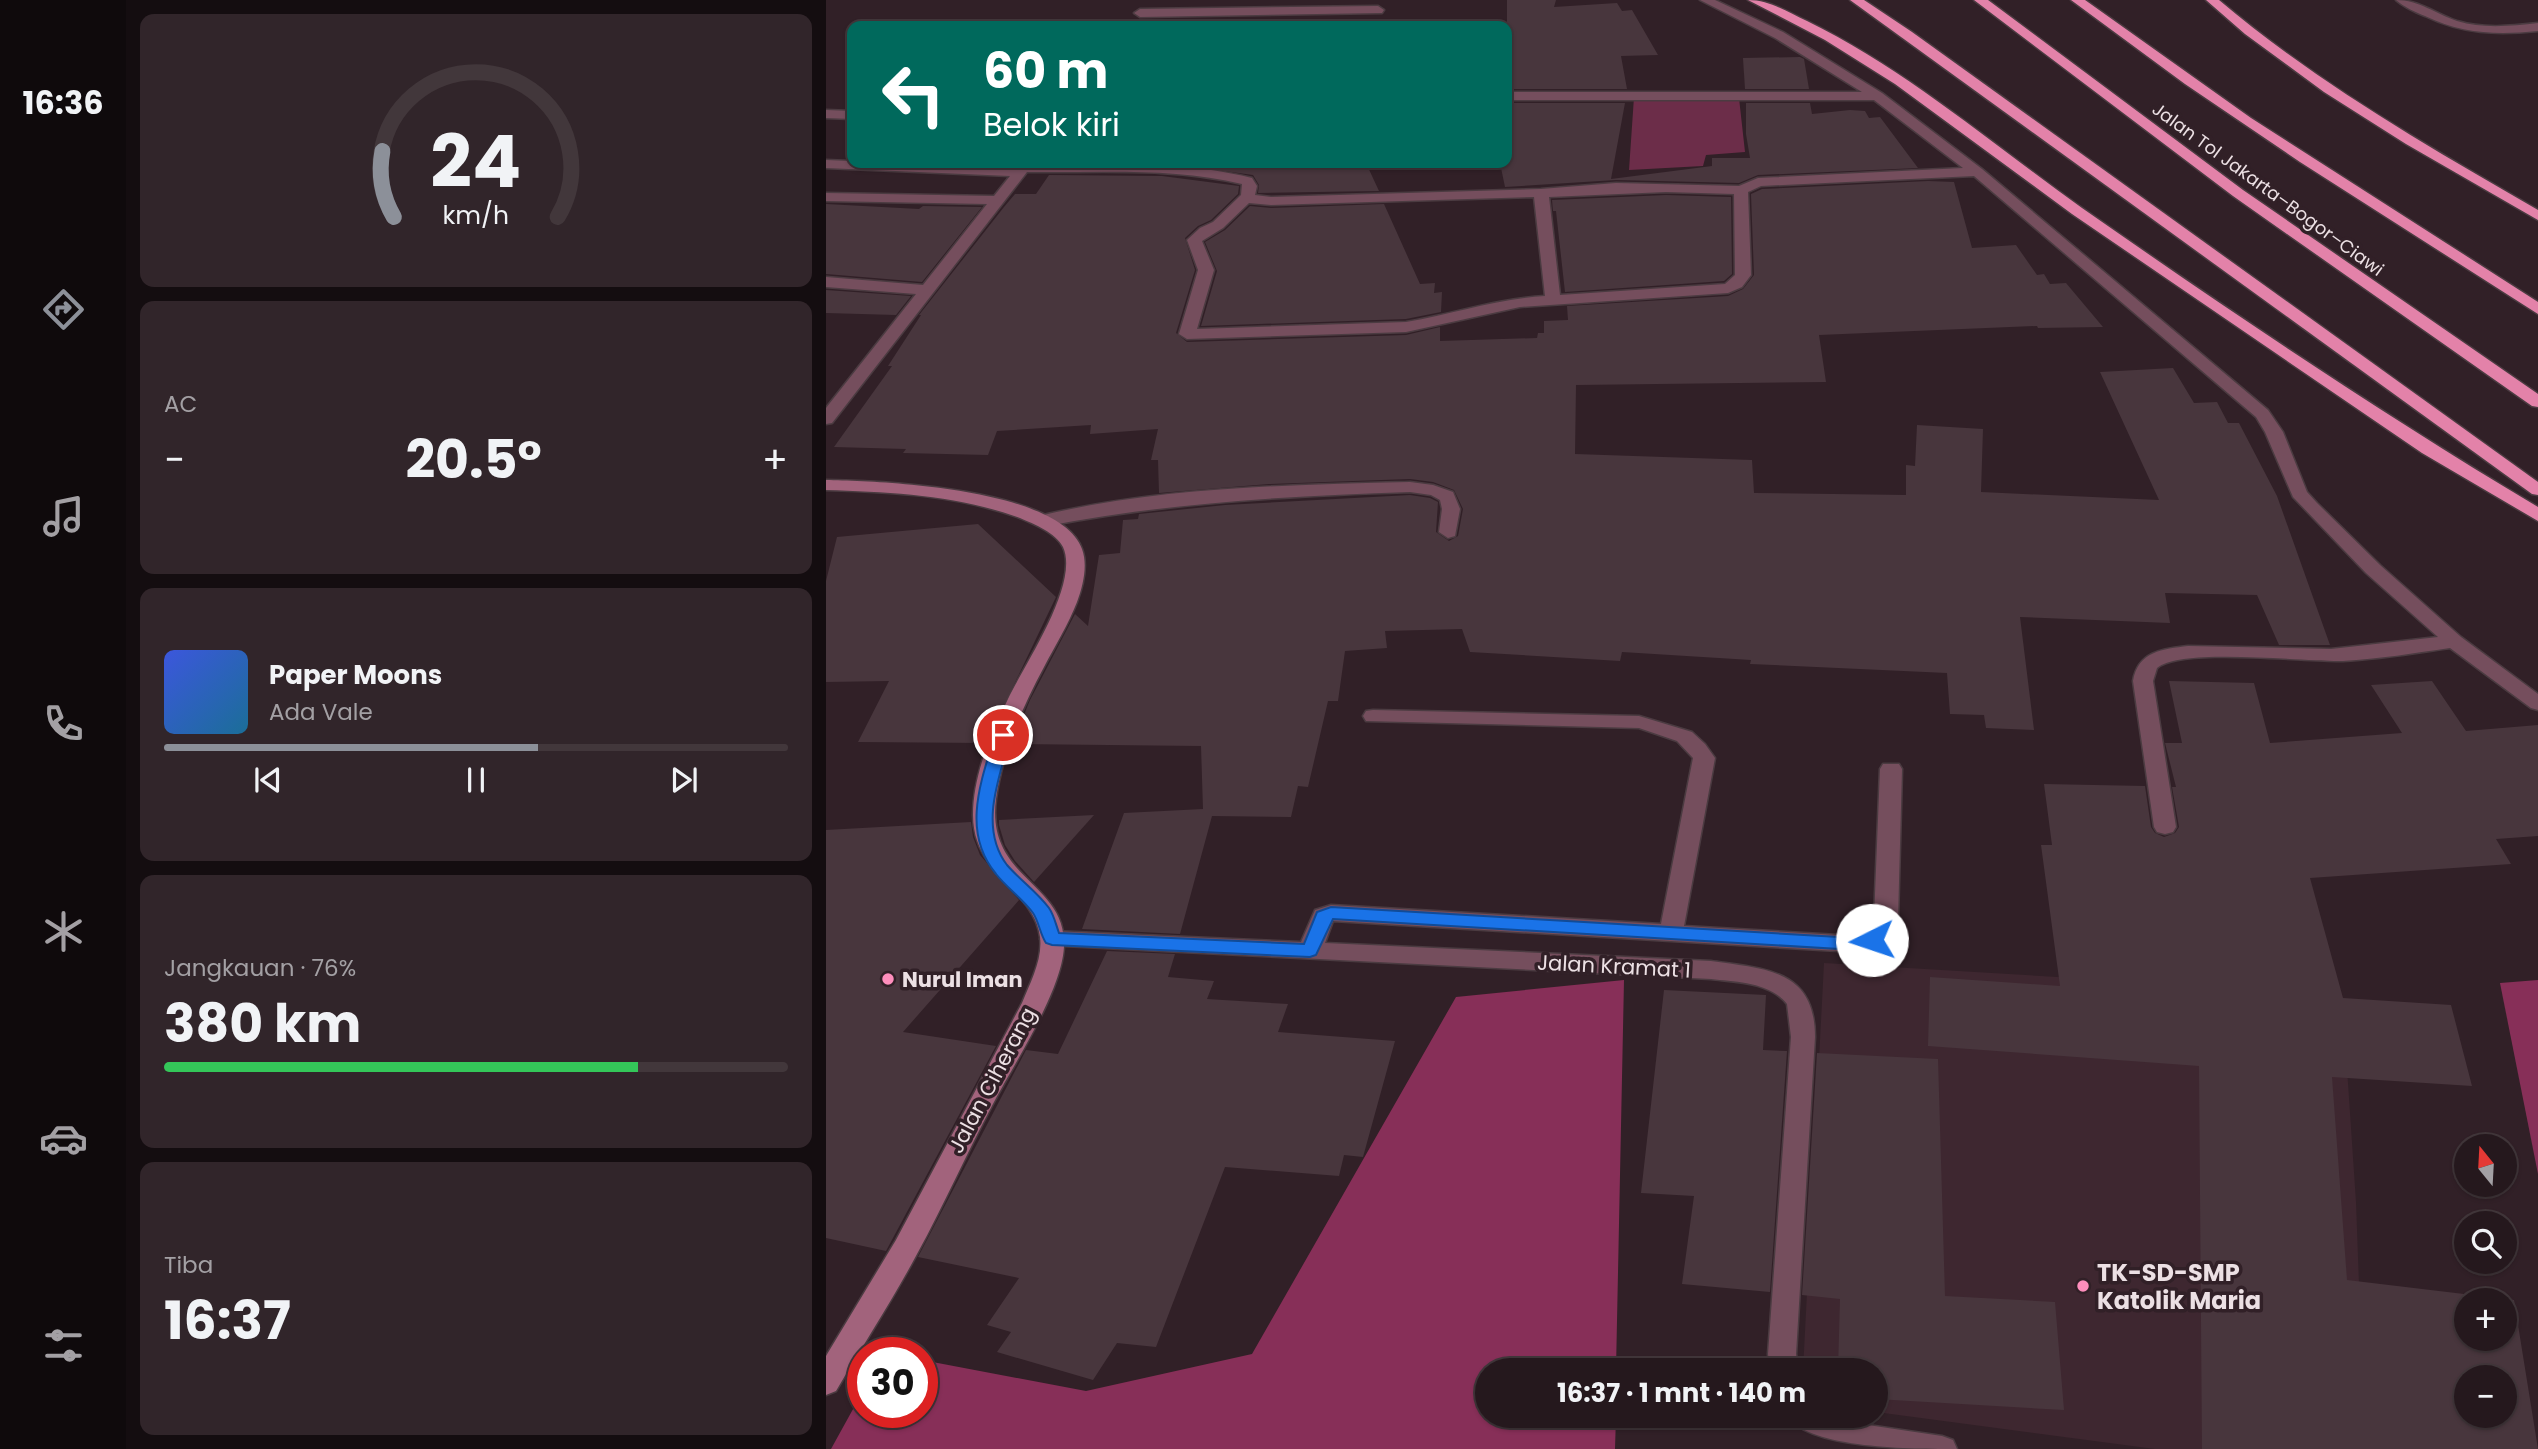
<!DOCTYPE html>
<html lang="id">
<head>
<meta charset="utf-8">
<style>
	:root { --surface:#25181d; --page:#31252a; --text:#f1f3f6; --muted:#a3a0a4; --line:#42373b; --accent:#8c9099 }
	body { margin:0; font-family:Poppins,sans-serif; background:var(--page); color:var(--text); height:100vh; display:flex; flex-direction:column; font-size:26px; white-space:nowrap }
	* { box-sizing:border-box; margin:0 }
	p { font-size:23px; color:var(--muted) }
	.icon { flex:none; width:38px; height:38px; fill:none; stroke:currentColor; stroke-width:2; stroke-linecap:round; stroke-linejoin:round }
	.map { position:relative; flex:1; overflow:hidden }
	.side { display:flex; flex-direction:column; gap:14px; padding:14px; background:#140d10; width:700px }
	.side>* { flex:none }
	.banner { position:absolute; left:21px; top:21px; width:665px; height:147px; border-radius:14px; box-shadow:0 2px 5px #0004,0 0 0 2px var(--line); background:#00695c; color:#fff; overflow:hidden }
	.needle { width:46px; rotate:342deg }
	.tools { position:absolute; left:1628px; top:1134px; display:grid; gap:14px }
	.tools a { display:grid; place-items:center; width:63px; height:63px; border-radius:50%; background:var(--surface); box-shadow:0 2px 5px #0004,0 0 0 2px var(--line); font-size:35px }
	.speed { position:absolute; left:21px; top:1337px; display:flex; gap:14px; font-size:35px; font-weight:700; text-align:center }
	.speed>* { display:grid; place-content:center; width:91px; height:91px; border-radius:50%; background:var(--surface); box-shadow:0 2px 5px #0004,0 0 0 2px var(--line); line-height:1 }
	.speed .limit { border:10px solid #d22; background:#fff; color:#111 }
	.pin { position:absolute; display:grid; place-items:center; width:60px; height:60px; color:#fff; margin:-30px; border:4px solid #fff; border-radius:50%; box-shadow:0 2px 7px #0007 }
	.me { position:absolute; width:77px; margin:-38px; rotate:266deg; stroke-linejoin:round; filter:drop-shadow(0 0 5px #0008) }
	.turn { display:flex; align-items:center; gap:24px; height:147px; padding:0 21px; font-size:32px }
	.turn .icon { width:91px; height:91px; stroke-width:2.5 }
	.turn b { display:block; font-size:49px; line-height:60px }
	.big { font-size:52px; font-weight:700; line-height:1.1 }
	.side .widget { flex:1; display:flex; flex-direction:column; justify-content:center; gap:10px; min-width:0; padding:0 24px; border-radius:14px; background:var(--page) }
	.side .dial { align-items:center; gap:0 }
	.dial svg { height:182px; overflow:visible; fill:none; stroke:var(--line); stroke-width:7; stroke-linecap:round; text-anchor:middle }
	.dial text { fill:var(--text); stroke:none }
	.song { display:flex; align-items:center; gap:21px }
	.cover { width:84px; height:84px; border-radius:10px; background:linear-gradient(135deg,hsl(230 70% 55%),hsl(200 70% 35%)) }
	.played { height:7px; border-radius:4px; background:linear-gradient(90deg,var(--accent) 60%,var(--line) 60%) }
	.keys { display:flex; justify-content:space-around; direction:ltr }
	.heat { display:flex; justify-content:space-between; align-items:center; font-size:38px; direction:ltr }
	.charge { height:10px; border-radius:5px; background:linear-gradient(90deg,#34c759 76%,var(--line) 0) }
	.trip { position:absolute; left:649px; top:1358px; width:413px; height:70px; border-radius:35px; background:var(--surface); box-shadow:0 2px 5px #0004,0 0 0 2px var(--line); font-weight:700; line-height:70px; text-align:center }
	main { display:flex; flex:1; min-height:0 }
	.dock { display:flex; flex-direction:column; width:126px; justify-content:space-around; align-items:center; background:#0f0a0c; color:var(--muted) }
	.dock .icon { width:49px; height:49px }
	.dock .current { color:var(--accent) }
	.dock b { font-size:32px; color:var(--text) }
	.map>svg:first-child { display:block }
	.built { fill:#3e2730 }
	.green { fill:#6c2d49 }
	.forest { fill:#872f58 }
	.building { fill:#48363d; fill-rule:evenodd }
	.lines { fill:none; stroke-linecap:round; stroke-linejoin:round }
	.street-casing { stroke:#4b3b41; stroke-width:3 }
	.secondary-casing { stroke:#4b3b41; stroke-width:3 }
	.highway-casing { stroke:#4b3b41; stroke-width:3 }
	.street { fill:#754e5d; fill-rule:evenodd }
	.secondary { fill:#a2637c; fill-rule:evenodd }
	.highway { fill:#e382a9; fill-rule:evenodd }
	.route { fill:#1a73e8; stroke:#114b97; stroke-width:2 }
	.poi-dot { fill:#fe8ebc; stroke:#312027; stroke-width:2.5 }
	.labels { text-anchor:middle; dominant-baseline:central; stroke-width:7; stroke-linejoin:round; paint-order:stroke }
	.far-street-label { font-size:18px; fill:#ece0e4; stroke:#312027 }
	.street-label { font-size:21px; fill:#ece0e4; stroke:#312027 }
	.poi-label { font-size:21px; font-weight:bold; fill:#ece0e4; stroke:#312027; text-anchor:start }
	.near-poi-label { font-size:24px; font-weight:bold; fill:#ece0e4; stroke:#312027; text-anchor:start }
</style>
</head>
<body>
<main>
<nav class="dock">
<b>16:36</b>
<svg class="icon current" aria-label="directions" viewBox="0 0 24 24"><path d="M12 3l9 9-9 9-9-9zM9 14v-3h6M13 9l2 2-2 2"/></svg>
<svg class="icon" aria-label="music" viewBox="0 0 24 24"><path d="M9 18V5l10-2v13"/><circle cx="6" cy="18" r="3"/><circle cx="16" cy="16" r="3"/></svg>
<svg class="icon" aria-label="phone" viewBox="0 0 24 24"><path d="M5 4h4l2 5-3 2q2 4 5 5l2-3 5 2v4C11 20 4 13 5 4z"/></svg>
<svg class="icon" aria-label="climate" viewBox="0 0 24 24"><path d="M12 3v18M4 7l16 10M4 17L20 7"/></svg>
<svg class="icon" aria-label="car" viewBox="0 0 24 24"><path d="M5 17H2v-5l4-1 3-4h7l3 4 3 1v5h-3M9 17h6M6 11h13"/><circle cx="7" cy="17" r="2"/><circle cx="17" cy="17" r="2"/></svg>
<svg class="icon" aria-label="filters" viewBox="0 0 24 24"><path d="M4 7h16M4 17h16"/><circle cx="9" cy="7" r="2"/><circle cx="15" cy="17" r="2"/></svg>
</nav>
<section class="side">
<div class="widget dial"><svg viewBox="0 0 100 80">
<path d="M14 69A42 42 0 1 1 86 69"/>
<path d="M14 69A42 42 0 0 1 9 40" stroke="#8c9099"/>
<text x="50" y="56" font-size="32" font-weight="700">24</text>
<text x="50" y="72" font-size="11">km/h</text>
</svg></div>
<div class="widget"><p>AC</p>
<div class="heat"><a>−</a><b class="big">20.5°</b><a>+</a></div>
</div>
<div class="widget">
<div class="song"><i class="cover"></i><div><b>Paper Moons</b><p>Ada Vale</p></div></div>
<div class="played"></div>
<div class="keys"><svg class="icon" aria-label="previous" viewBox="0 0 24 24"><path d="M18 5L8 12l10 7zM5 5v14"/></svg><svg class="icon" aria-label="pause" viewBox="0 0 24 24"><path d="M8 5v14M16 5v14"/></svg><svg class="icon" aria-label="next" viewBox="0 0 24 24"><path d="M6 5l10 7-10 7zM19 5v14"/></svg></div>
</div>
<div class="widget"><p>Jangkauan · 76%</p><b class="big">380 km</b><div class="charge"></div></div>
<div class="widget"><p>Tiba</p><b class="big">16:37</b></div>
</section>
<div class="map">
<svg width="1712" height="1449" viewBox="0 0 1712 1449">
	<rect width="100%" height="100%" fill="#312027"/>
	<polygon class="built" points="998,963 1516,994 1530,1202 1539,1449 1329,1449 1050,1412 1050,1370 977,1370"/>
	<polygon class="green" points="808,97 913,98 919,152 880,155 877,166 803,170"/>
	<g class="forest">
		<polygon points="798,980 790,1370 662,1370 662,1416 790,1416 789,1449 5,1449 37,1391 37,1412 96,1412 96,1360 260,1391 426,1354 630,997"/>
		<polygon points="1712,980 1712,1174 1674,983"/>
	</g>
	<g class="building">
		<polygon points="681,0 730,0 728,7 791,3 796,11 806,10 832,55 795,56 801,89 681,89"/>
		<polygon points="974,57 978,59 983,89 919,89 917,58"/>
		<polygon points="681,103 799,103 785,179 886,166 886,158 924,158 920,134 920,103 984,103 986,114 1024,110 1039,111 1043,118 1054,117 1092,168 932,175 913,183 790,180 679,187 674,163 681,163"/>
		<polygon points="340,163 540,163 553,191 432,193 433,185 427,175"/>
		<polygon points="223,175 336,176 413,186 412,194 385,220 372,226 359,238 369,270 350,333 361,342 580,335 614,327 614,341 711,338 712,333 718,333 718,321 742,320 741,306 902,296 917,289 928,275 925,194 936,189 1102,181 1128,182 1146,248 1190,245 1211,275 1218,274 1224,284 1240,283 1277,327 1212,328 1211,326 993,335 1000,382 750,385 749,454 926,460 928,493 1080,495 1080,465 1089,466 1091,425 1157,429 1155,492 1333,500 1274,372 1347,368 1368,403 1391,402 1402,423 1413,423 1451,496 1504,645 1453,645 1431,595 1339,593 1344,623 1194,617 1208,730 1160,728 1158,715 1124,714 1121,673 924,664 925,660 796,652 794,661 644,652 636,629 559,631 561,648 519,651 512,701 502,701 482,787 472,786 465,817 386,816 354,934 256,929 298,813 377,809 375,746 186,744 204,700 249,614 262,626 273,555 294,553 297,520 312,519 313,514 399,505 584,495 604,498 612,502 610,532 623,541 632,536 637,509 628,490 607,482 584,479 443,484 333,493 332,460 325,460 332,429 264,434 265,425 171,431 162,455 77,453 80,449 8,447 66,366 62,366 95,315 93,315 178,207 189,194 210,194"/>
		<polygon points="840,195 905,197 906,274 898,281 739,292 730,211 727,211 726,200"/>
		<polygon points="0,204 93,209 97,206 156,207 96,282 0,274"/>
		<polygon points="558,204 594,284 609,283 608,293 616,292 615,312 580,319 375,326 391,271 379,242 399,230 424,206 445,208"/>
		<polygon points="0,290 85,296 70,315 0,313"/>
		<polygon points="152,524 230,597 160,743 32,742 63,681 0,682 0,581 11,537"/>
		<path d="M1343,681L1428,683L1444,743L1576,733L1545,685L1606,681L1640,731L1712,725V836L1670,839L1685,864L1484,878L1517,998L1625,1005L1646,1086L1506,1077L1521,1280L1688,1300L1712,1449H1376L1373,1066L1102,1046L1104,977L1234,986L1215,845H1226L1218,784L1319,786L1325,827L1329,833L1338,837L1349,833L1353,827L1346,787H1350L1339,743H1356ZM1640,1300H1678V1339H1640ZM1640,1377H1678V1416H1640Z"/>
		<polygon points="268,815 208,882 189,861 179,845 173,825 173,820"/>
		<polygon points="145,822 147,837 154,855 193,900 77,1032 170,1046 60,1251 0,1238 0,830"/>
		<polygon points="281,951 349,954 342,977 388,981 381,999 462,1004 452,1032 569,1041 537,1157 518,1155 513,1176 399,1167 330,1347 291,1343 267,1380 171,1352 185,1332 161,1325 193,1278 92,1257 200,1050 232,1054"/>
		<polygon points="838,990 940,995 937,1050 961,1051 944,1292 856,1284 868,1196 815,1193"/>
		<polygon points="991,1053 1112,1059 1119,1296 1229,1302 1238,1410 1050,1399 1050,1370 1012,1370 1014,1299 976,1295"/>
	</g>
	<g class="lines">
		<g class="street-casing">
			<g id="street">
				<path d="M874,0H889L957,32L1056,93L1156,169L1442,410L1457,432L1481,492L1491,503L1554,565L1635,637L1712,694V710L1705,708L1624,648C1589,653 1553,659 1517,661C1479,662 1356,647 1331,668L1327,681L1350,827L1347,832L1339,834L1331,832L1328,827L1307,681C1312,651 1337,649 1362,646L1505,649L1612,637L1540,573L1467,497L1439,432L1430,417L1148,176L935,186L922,192L925,275L916,287L902,293L694,307L580,332L361,339L353,334L372,270L361,240L374,228L387,222L415,195L416,184C347,167 271,173 201,172L6,423L0,424V408L90,294L0,287V277L97,285L161,204L0,201V193L168,196L184,176L0,168V160L190,168L194,163C265,163 354,160 426,178L431,186L429,195L445,197L715,189L790,183L913,186L932,178L1137,168L1048,100H681V92H1036L949,38ZM840,192L908,194L909,275L899,284L734,295L723,197ZM708,197L719,296C669,299 628,314 580,322L371,329L388,270L376,241L397,228L423,203L445,205Z"/>
				<path d="M1570,0C1593,0 1610,14 1631,21C1657,29 1685,26 1712,23V31C1671,35 1636,34 1599,16C1589,12 1578,7 1570,0Z"/>
				<polygon points="552,6 558,10 556,13 314,17 308,13 314,9"/>
				<polygon points="0,110 26,111 26,119 0,118"/>
				<path d="M584,482L607,485L627,492L634,509L629,536L622,538L613,532L616,509L614,500L605,495L584,492C460,496 338,503 216,527L207,521L209,517C331,487 460,485 584,482Z"/>
				<path d="M547,710L813,716L866,732L879,744L889,758L858,926L1030,936L1044,928L1048,919L1054,769L1057,764H1073L1076,769L1072,919C1064,941 1051,947 1030,952L507,921L499,943L885,961C939,969 989,969 989,1037L970,1354L972,1370H944L942,1354L965,1037L961,1004C944,982 910,982 885,979L218,945L214,939L218,933L226,931L475,942L489,910L505,905L835,924L867,758L851,741L813,728L540,721L537,716L540,711Z"/>
				<path d="M961,1416H1001L1008,1420L1116,1436L1127,1440L1131,1449C1088,1449 983,1449 961,1416Z"/>
			</g>
		</g>
		<g class="secondary-casing">
			<path id="secondary" d="M0,480C55,481 234,488 256,549C262,565 257,586 251,602C242,625 229,646 218,667C196,708 176,753 170,799C160,878 236,881 238,941C240,985 189,1062 168,1102C141,1152 118,1205 91,1254C66,1301 37,1345 10,1391L0,1395V1356L70,1240L196,1003C204,983 217,959 214,937C208,889 147,876 147,815C147,775 165,734 182,699C198,665 254,584 237,547C230,533 208,524 194,518C131,495 66,492 0,490Z"/>
		</g>
		<g class="highway-casing">
			<g id="highway">
				<path d="M922,0C944,0 961,12 981,21C1081,70 1166,144 1256,208C1405,312 1556,414 1712,507V521L1596,453L1246,214L1069,84L999,40Z"/>
				<polygon points="1024,0 1038,0 1086,32 1712,482 1712,495 1706,494"/>
				<polygon points="1148,0 1162,0 1417,190 1712,394 1712,407 1706,406 1407,196"/>
				<polygon points="1245,0 1259,0 1425,118 1712,302 1712,314 1474,162 1359,84"/>
				<path d="M1380,0H1393C1491,83 1601,146 1712,210V220L1580,144L1498,92L1419,34Z"/>
			</g>
		</g>
		<use href="#street" class="street"/>
		<use href="#secondary" class="secondary"/>
		<use href="#highway" class="highway"/>
	</g>
	<path class="route" d="M177,730L185,735C174,775 152,827 181,865C194,880 211,892 223,908C228,915 230,925 233,933L478,944L491,912L505,907L1030,938L1046,934L1052,936L1055,940L1052,945L1030,950L507,919L490,955L484,957L226,945L220,943C214,934 213,922 207,913C197,899 181,888 170,874C135,832 155,781 169,735Z"/>
	<g class="poi-dot">
		<circle cx="62" cy="979" r="7"/>
		<circle cx="1257" cy="1286" r="7"/>
	</g>
	<g class="labels">
		<g class="far-street-label">
			<text transform="translate(1442 189) rotate(36)">Jalan Tol Jakarta–Bogor–Ciawi</text>
		</g>
		<g class="street-label">
			<text transform="translate(788 966) rotate(3)">Jalan Kramat 1</text>
			<text transform="translate(166 1080) rotate(-62)">Jalan Ciherang</text>
		</g>
		<g class="poi-label">
			<text x="76" y="979">Nurul Iman</text>
		</g>
		<g class="near-poi-label">
			<text x="1271" y="1272">TK-SD-SMP<tspan x="1271" dy="28">Katolik Maria</tspan></text>
		</g>
	</g>
</svg>
<div class="tools">
<a><svg class="needle" viewBox="-14 -14 28 28"><path d="M0-13l5 13h-10z" fill="#e53935"/><path d="M0 13l5-13h-10z" fill="#a3a0a4"/></svg></a>
<a><svg class="icon" aria-label="search" viewBox="0 0 24 24"><circle cx="10" cy="10" r="6"/><path d="M15 15l6 6"/></svg></a>
<a>+</a>
<a>−</a>
</div>
<div class="speed"><div class="limit">30</div></div>
<div class="pin" style="left:177px;top:735px;background:#d93025"><svg class="icon" aria-label="arrive" viewBox="0 0 24 24"><path d="M6 21V4h12l-3 4 3 4H6"/></svg></div>
<svg class="me" style="left:1046px;top:940px" viewBox="-20 -20 40 40"><circle r="19" fill="#fff"/><path d="M0-13L10 11 0 6-10 11z" fill="#1a73e8"/></svg>
<div class="trip">16:37 · 1 mnt · 140 m</div>
<div class="banner">
<div class="turn"><svg class="icon" aria-label="left" viewBox="0 0 24 24"><path d="M17 20v-9H6M10 6l-5 5 5 5"/></svg><div><b>60 m</b>Belok kiri</div></div>
</div>
</div>
</main>
</body>
</html>
